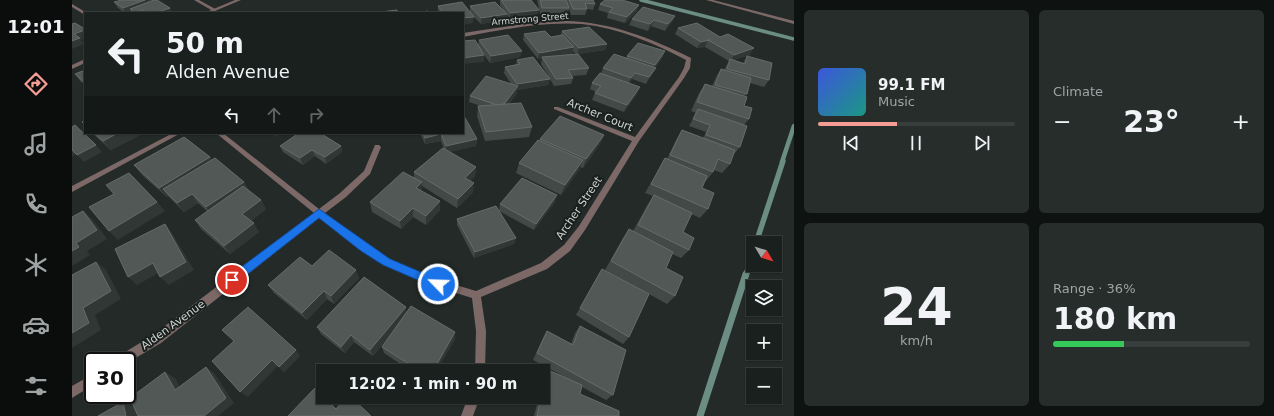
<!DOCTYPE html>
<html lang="en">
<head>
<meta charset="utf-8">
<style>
	:root { --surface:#1a201e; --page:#272d2b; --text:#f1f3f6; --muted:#9fa3a4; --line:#383e3c; --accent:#f59c95 }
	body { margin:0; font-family:"DejaVu Sans",sans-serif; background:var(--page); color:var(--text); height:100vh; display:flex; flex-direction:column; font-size:15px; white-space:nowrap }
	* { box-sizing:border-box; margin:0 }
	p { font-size:13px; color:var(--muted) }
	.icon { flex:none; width:22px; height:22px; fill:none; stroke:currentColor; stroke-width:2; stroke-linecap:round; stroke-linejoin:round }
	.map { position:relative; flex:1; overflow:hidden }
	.panel { display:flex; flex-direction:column; gap:10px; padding:10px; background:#0e1210; width:480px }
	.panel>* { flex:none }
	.top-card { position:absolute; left:12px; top:12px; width:380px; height:122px; border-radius:0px; box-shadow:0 1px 3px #0004,0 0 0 1px var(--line); background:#1a201e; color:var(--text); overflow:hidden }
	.needle { width:26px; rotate:128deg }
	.controls { position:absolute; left:674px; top:236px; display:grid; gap:8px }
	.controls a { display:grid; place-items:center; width:36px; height:36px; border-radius:0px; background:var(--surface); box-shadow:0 1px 3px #0004,0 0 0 1px var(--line); font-size:20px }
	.speed { position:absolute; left:12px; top:352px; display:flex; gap:8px; font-size:20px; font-weight:700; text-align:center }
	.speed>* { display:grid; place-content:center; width:52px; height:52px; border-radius:50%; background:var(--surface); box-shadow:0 1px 3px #0004,0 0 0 1px var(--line); line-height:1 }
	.speed .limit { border:2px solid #111; border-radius:6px; background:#fff; color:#111 }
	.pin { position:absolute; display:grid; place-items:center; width:34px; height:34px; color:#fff; margin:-17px; border:2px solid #fff; border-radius:50%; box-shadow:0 1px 4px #0007 }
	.me { position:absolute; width:44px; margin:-22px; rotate:294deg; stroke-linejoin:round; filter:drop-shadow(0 0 3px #0008) }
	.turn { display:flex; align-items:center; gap:14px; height:84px; padding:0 16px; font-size:18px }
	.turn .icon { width:52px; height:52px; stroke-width:2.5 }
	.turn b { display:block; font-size:28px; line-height:34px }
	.lanes { display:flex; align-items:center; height:38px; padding:0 16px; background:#0003; justify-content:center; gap:20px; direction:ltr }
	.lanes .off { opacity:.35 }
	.big { font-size:30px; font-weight:600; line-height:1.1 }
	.panel .tile { flex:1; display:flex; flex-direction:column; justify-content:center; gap:6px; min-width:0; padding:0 14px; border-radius:6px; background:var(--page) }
	.panel .dial { align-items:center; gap:0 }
	.dial b { font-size:52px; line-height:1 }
	.song { display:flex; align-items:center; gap:12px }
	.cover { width:48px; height:48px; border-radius:6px; background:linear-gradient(135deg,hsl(230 70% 55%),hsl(170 70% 35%)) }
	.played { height:4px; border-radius:2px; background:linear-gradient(90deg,var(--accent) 40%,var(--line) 40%) }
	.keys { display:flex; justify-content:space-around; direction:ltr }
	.heat { display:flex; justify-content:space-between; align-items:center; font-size:22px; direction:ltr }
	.charge { height:6px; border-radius:3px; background:linear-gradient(90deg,#34c759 36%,var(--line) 0) }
	.panel .tiles { flex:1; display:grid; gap:10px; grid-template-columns:repeat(2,1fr) }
	.trip { position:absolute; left:244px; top:364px; width:234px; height:40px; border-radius:0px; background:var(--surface); box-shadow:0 1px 3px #0004,0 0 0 1px var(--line); font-weight:600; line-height:40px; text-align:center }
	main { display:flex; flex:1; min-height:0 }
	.dock { display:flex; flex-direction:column; width:72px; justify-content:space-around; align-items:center; background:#0a0d0c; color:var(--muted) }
	.dock .icon { width:28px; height:28px }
	.dock .active { color:var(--accent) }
	.dock b { font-size:18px; color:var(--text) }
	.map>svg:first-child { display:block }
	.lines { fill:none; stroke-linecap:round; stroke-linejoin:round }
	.stream-far3 { stroke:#6b8d83; stroke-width:3.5 }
	.stream-far2 { stroke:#6b8d83; stroke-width:4.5 }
	.stream-far1 { stroke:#6b8d83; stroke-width:5.5 }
	.stream { stroke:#6b8d83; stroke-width:7 }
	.minor { fill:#7c6967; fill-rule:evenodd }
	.tertiary { fill:#7c6967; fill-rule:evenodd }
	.wall { fill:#434947; fill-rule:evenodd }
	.shaded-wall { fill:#303735 }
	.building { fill:#525856; stroke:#656c6a }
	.route { fill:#1a73e8; stroke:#114b97 }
	.labels { text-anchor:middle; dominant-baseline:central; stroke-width:4; stroke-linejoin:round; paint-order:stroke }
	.far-street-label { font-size:9px; fill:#cfd4d2; stroke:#1a201e }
	.street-label { font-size:11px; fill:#cfd4d2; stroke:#1a201e }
</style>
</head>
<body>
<main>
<nav class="dock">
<b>12:01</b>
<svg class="icon active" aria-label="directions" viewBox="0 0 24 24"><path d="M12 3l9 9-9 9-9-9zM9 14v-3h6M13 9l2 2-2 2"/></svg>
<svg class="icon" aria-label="music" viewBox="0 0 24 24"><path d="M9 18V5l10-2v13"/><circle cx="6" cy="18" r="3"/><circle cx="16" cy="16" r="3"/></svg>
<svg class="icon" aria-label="phone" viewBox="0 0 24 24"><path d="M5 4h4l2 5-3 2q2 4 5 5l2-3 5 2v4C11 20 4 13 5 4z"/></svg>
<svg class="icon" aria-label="climate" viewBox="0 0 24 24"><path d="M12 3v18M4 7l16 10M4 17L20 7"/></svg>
<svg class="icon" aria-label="car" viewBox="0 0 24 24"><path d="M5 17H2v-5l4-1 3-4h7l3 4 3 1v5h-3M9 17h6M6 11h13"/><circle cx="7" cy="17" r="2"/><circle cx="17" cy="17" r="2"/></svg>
<svg class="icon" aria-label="filters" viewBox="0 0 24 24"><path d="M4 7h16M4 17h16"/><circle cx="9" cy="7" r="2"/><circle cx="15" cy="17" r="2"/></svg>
</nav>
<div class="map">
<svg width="722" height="416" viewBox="0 0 722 416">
	<rect width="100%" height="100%" fill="#232a28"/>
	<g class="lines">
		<polyline class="stream-far3" points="569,0 722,39"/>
		<polyline class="stream-far2" points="710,162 722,126"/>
		<g class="stream-far1">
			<polyline points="684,243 711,161"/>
			<polyline points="674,275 681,252"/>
		</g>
		<polyline class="stream" points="628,416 674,274"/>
		<g class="minor">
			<polygon points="122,0 127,0 145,10 141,11"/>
			<polygon points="0,4 15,13 13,13 13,15 0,7"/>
			<path d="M494,21C538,22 579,38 619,58L618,68L612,78L567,141L513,230L498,251L475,269L409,297L414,331L413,371H403L404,331L400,298C370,289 341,279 313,265C289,253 268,234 247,218L89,343L55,363V361H44L45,357L81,335L242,213L144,133H151L247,209L268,193L292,171L303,145H307L309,147L298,174L274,197L253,213L296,245L318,259L367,280L404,291L469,263L492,245L507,226L560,141L482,109V107H486L563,137L607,77L612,68L614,60C582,43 547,28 510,24C470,21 430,30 391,37V33L458,23Z"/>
			<polygon points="101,133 109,133 0,192 0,186"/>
			<polygon points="21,374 21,385 0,398 0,386"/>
			<polygon points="396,397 408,397 401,416 389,416"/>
		</g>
		<g class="tertiary">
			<polygon points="163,0 169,0 138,13 132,13"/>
			<polygon points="634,0 641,0 722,21 722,24"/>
			<polygon points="13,59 13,63 0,69 0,65"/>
		</g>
	</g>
	<g class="wall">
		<polygon points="428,0 459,0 465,16 438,19 435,15 434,20 409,24 399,14 401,23 391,13 367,13 366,12 366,6 398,12 398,6 431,10 428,5"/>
		<polygon points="465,0 521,0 523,4 521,10 515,9 513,15 499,15 497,9 495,14 468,14"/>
		<polygon points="42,2 98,8 100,13 60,13 60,12 57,13 53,13 46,8"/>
		<polygon points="528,4 565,11 553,23 535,18 536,13 526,10"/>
		<polygon points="603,16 600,22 593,31 579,26 576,31 557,25 560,19"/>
		<polygon points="606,28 678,55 661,60 671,63 675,56 697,80 692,87 678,83 675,94 673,96 672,106 677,119 672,125 668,147 663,153 662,153 658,164 650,173 642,170 641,172 634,181 633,181 630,188 636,209 628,218 619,214 611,232 617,250 609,258 600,254 594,268 603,296 595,304 533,270 551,238 557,229 561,231 576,204 581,196 573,193 588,167 593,158 595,159 604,140 610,130 631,138 634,132 617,126 624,113 619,111 627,93 633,84 640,86 645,75 649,69 652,70 654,66 657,61 633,47 625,48 603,34"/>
		<path d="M490,31L535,44L533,50L506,54L517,68L514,75L500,76L501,78L499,84L482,86L478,79L476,85L445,90V93L437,104L460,127L457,137L413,141L405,116L406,106H409L397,102L398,96L439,84L432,73L433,67L444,65L445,60L477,77L469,64L470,58L466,59L451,40L452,34L479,37L488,36ZM501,51L504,54L490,55L500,54Z"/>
		<polygon points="407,40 450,51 448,57 418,63 410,52 412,55 412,62 406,45"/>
		<polygon points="593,51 590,58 583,68 580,74 574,84 560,79 557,84 565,94 552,112 520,100 523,93 524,92 518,89 520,83 529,74 531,68 554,58 555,56"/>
		<polygon points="13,70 13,85 8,81 3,74"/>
		<polygon points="20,133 72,133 39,150"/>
		<polygon points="348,133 391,133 405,139 404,146 377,152 404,167 403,176 398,181 401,192 385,208 350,186 350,192 368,210 354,225 341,217 329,229 300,212 298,202 342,178 342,172 372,149 369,141 353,144"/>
		<polygon points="532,135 528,144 511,168 508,167 507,170 489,195 444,173 447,163 468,141 468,139"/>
		<polygon points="208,146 269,146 270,152 254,164 243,156 231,165 211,152"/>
		<polygon points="138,157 140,160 172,182 177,191 189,200 194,209 179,221 187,232 158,254 129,229 123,220 135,211 126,203 112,212 96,196 95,197 70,175 62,165"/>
		<polygon points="483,202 462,230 427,211 444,238 442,244 402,258 385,225 385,219 427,211 428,204"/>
		<polygon points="240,266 287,278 262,304 255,299 235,320 202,293 196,285"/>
		<polygon points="530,269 557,337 551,344 504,315 525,277"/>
		<polygon points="335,312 383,339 364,371 339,371 312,353 310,347 322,331 301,356 282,342 273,353 249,334 245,327"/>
		<polygon points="508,326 541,395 534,400 510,387 508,394 547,416 462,416 467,397 471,397 471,379 472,376 476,370 491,376 461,360 471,338 475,331 499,344 503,333"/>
	</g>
	<g class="shaded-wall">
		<polygon points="73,0 82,0 58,9 60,12 57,13 54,13 51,8"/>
		<polygon points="567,5 565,11 553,23 555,17"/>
		<polygon points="98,8 100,13 83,13"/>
		<polygon points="71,10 72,13 63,13"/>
		<polygon points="467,10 465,16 438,19 438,13"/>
		<polygon points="435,14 434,20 409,24 409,18"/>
		<polygon points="603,16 600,22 593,31 596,24"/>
		<polygon points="402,17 401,23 391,25 391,18"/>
		<polygon points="582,20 579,26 576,31 578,24"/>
		<polygon points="13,30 13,38 9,40 12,44 0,49 0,41 2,34"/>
		<polygon points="636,40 633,47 625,48 629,42"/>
		<polygon points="535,44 533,50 505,54 507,48"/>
		<polygon points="502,47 500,54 471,58 470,57 470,58 466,59 467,53"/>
		<polygon points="682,48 678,55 658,61 662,55"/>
		<polygon points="450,51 448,57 418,63 419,56"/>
		<polygon points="593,51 590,58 580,72 583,65"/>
		<polygon points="412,55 412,62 391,64 391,58"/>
		<polygon points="584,68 580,74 574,84 577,77"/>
		<polygon points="563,73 560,79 556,84 559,78"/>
		<polygon points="478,79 476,85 445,90 445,93 430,113 431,107 444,89 445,84"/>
		<polygon points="568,87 565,94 552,112 555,105"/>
		<polygon points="46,133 72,133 39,150 31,141"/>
		<polygon points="201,133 212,133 202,137"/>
		<polygon points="369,134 369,141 353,144 353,138"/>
		<polygon points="532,135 528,144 511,168 514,159"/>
		<polygon points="405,139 404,146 374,153 374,146"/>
		<polygon points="24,145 30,152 12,162 5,155"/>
		<polygon points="269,146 270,152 254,164 253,157"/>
		<polygon points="0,150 4,154 0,157"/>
		<polygon points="240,150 243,156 231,165 228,158"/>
		<polygon points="138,157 143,166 91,189 96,196 95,197 87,188"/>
		<polygon points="511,160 507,170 489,195 493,185"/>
		<polygon points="404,167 403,176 392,187 393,178"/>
		<polygon points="172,182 177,191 140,216 134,207"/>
		<polygon points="350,182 350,192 344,188"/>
		<polygon points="402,183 401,192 385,208 386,199"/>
		<polygon points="120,194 126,203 112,212 105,203"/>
		<polygon points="485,195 483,202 462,230 464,224"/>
		<polygon points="189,200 194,209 176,223 170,214"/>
		<polygon points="368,201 368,210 354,225 354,216"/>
		<polygon points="85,202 93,211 46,240 37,231"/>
		<polygon points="341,208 341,217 329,229 328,221"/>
		<polygon points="11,211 21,220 35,239 15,251 18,255 0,266 0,251 4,243"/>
		<polygon points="182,223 187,232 158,254 152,246"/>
		<polygon points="93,224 100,233 122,270 97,285 88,277"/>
		<polygon points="444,238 442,244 402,258 403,252"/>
		<polygon points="24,262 34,270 49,299 23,315 29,330 0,348 0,333 11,308"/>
		<polygon points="81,263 90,271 65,285 56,277"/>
		<polygon points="284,270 287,278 262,304 259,296"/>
		<polygon points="252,291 255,299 235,320 230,313"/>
		<polygon points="334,307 335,314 301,356 298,350"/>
		<polygon points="383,332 383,339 364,371 361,371"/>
		<polygon points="279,335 282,342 273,353 269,347"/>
		<polygon points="224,350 228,356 212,373 207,367"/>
		<polygon points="200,360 206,366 176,397 168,392"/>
		<polygon points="134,367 142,373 162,403 146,416 132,416"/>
		<polygon points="93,372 103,378 113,396 103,390"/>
		<polygon points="51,402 63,407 65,416 54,416"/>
	</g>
	<g class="building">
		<polygon points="50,0 73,0 51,8 42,2"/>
		<polygon points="82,0 85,0 98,8 83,13 75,13 71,10 63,13 58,9"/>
		<polygon points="429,0 459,0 467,10 438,13"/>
		<polygon points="468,0 494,0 497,8 470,8"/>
		<polygon points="497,0 521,0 523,4 513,3 515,9 501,9"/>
		<polygon points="533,0 550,0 567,5 555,17 537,12 541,8 528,4"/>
		<polygon points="390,2 402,17 391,18 391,13 371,13 366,6"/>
		<polygon points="423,2 435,14 409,18 398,6"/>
		<polygon points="571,7 603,16 596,24 582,20 578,24 560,19"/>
		<polygon points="325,10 326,13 300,13"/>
		<polygon points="356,11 358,13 345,13"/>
		<polygon points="3,23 13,29 13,30 2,34 8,38 0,41 0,24"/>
		<polygon points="625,23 648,37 656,34 682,48 662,55 636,40 638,40 629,42 606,28"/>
		<polygon points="517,27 535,44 507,48 490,31"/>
		<polygon points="473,31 479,37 491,35 502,47 467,53 452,34"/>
		<polygon points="436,35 450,51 419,56 407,40"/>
		<polygon points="403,40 412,55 391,58 391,41"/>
		<polygon points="566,43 593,51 583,65 555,56"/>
		<polygon points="506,54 517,68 496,70 501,78 484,79 470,57"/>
		<polygon points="542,54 584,68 577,77 563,73 559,78 531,68"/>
		<polygon points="675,56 700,63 697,80 655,69 658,59 673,64"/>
		<polygon points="461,57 478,79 445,84 433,67 448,64 445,60"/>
		<polygon points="649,69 679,78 675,94 643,85"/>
		<polygon points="13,70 13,83 3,74"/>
		<polygon points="528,73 568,87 555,105 523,93 529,86 520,83"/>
		<polygon points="414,76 446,86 432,104 425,105 398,96"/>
		<polygon points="633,84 675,97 672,106 680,108 677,119 625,102"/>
		<polygon points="449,103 460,127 414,132 406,106"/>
		<polygon points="626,109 675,126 668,147 634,135 638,125 621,119"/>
		<polygon points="392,116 405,139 374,146 369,134 353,138 351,133 391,133 391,117"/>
		<polygon points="488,116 532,135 514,159 468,139"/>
		<polygon points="13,120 13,125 10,122"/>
		<polygon points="3,125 24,145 5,155 0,150 0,127"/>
		<polygon points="610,130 663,150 658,164 646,159 641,172 598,155"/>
		<polygon points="22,133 46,133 31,141"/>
		<polygon points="227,133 248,133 269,146 253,157 240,150 228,158 208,146"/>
		<polygon points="112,137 138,157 87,188 62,165"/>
		<polygon points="466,140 511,160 493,185 447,163"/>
		<polygon points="371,148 404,167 393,178 402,183 386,199 342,172"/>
		<polygon points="143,158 172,182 134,207 120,194 105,203 91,189"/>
		<polygon points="593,158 635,176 630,188 642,193 636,209 579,184"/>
		<polygon points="331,172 350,182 344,188 368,201 354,216 341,208 328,221 298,202"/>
		<polygon points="57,173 85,202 37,231 17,207 42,194 34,185"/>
		<polygon points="450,178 485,195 464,224 428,204"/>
		<polygon points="171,186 189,200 170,214 182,223 152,246 123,220"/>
		<polygon points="582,195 620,213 611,232 622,238 617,250 566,225"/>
		<polygon points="424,206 444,238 403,252 385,219"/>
		<polygon points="11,211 25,230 4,243 7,247 0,251 0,217"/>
		<polygon points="93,224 114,262 88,277 81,263 56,277 43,249"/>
		<polygon points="557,229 601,252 594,268 611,277 603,296 539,261"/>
		<polygon points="257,250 284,270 259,296 252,291 230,313 196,285 228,257 240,266"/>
		<polygon points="24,262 39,291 11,308 17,323 0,333 0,275"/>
		<polygon points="530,269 577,294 557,337 508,308"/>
		<polygon points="292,277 334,307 298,350 279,335 269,347 245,327"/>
		<polygon points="339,306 383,332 361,371 348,371 310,347"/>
		<polygon points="176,307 224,350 207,367 200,360 168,392 140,361 162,341 150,330"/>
		<polygon points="508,326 554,350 541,395 465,353 475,331 501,345"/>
		<polygon points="134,367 154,398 132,416 66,416 58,398 93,372 103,390"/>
		<polygon points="476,370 510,385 508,394 547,411 547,416 465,416 469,397 471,397 471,391"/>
		<polygon points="243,388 251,396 251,397 252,397 264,409 274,397 279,397 299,416 216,416"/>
		<polygon points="51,402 54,416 26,416"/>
	</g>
	<polygon class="route" points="247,209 318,259 370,281 371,284 370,287 362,287 311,265 289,251 247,218 163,284 156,284 154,280 156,277"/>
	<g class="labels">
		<g class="far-street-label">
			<text transform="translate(458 19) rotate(-5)">Armstrong Street</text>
		</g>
		<g class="street-label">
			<text transform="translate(528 115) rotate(22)">Archer Court</text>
			<text transform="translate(507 208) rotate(-56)">Archer Street</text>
			<text transform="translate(101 325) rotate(-36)">Alden Avenue</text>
		</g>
	</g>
</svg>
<div class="controls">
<a><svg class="needle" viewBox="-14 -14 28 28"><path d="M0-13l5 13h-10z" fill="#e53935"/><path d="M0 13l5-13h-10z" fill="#9fa3a4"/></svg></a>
<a><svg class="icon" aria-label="layers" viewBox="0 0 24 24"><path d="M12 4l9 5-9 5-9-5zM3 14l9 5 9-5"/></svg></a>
<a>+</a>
<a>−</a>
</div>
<div class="speed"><div class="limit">30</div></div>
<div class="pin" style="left:160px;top:280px;background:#d93025"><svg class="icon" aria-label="arrive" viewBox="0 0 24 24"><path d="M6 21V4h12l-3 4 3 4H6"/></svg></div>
<svg class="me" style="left:366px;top:284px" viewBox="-20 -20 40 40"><circle r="17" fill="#1a73e8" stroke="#fff" stroke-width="3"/><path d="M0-11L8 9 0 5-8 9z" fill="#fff"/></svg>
<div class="trip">12:02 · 1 min · 90 m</div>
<div class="top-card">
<div class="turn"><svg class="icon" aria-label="left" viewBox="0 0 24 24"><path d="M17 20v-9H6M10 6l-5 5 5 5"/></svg><div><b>50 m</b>Alden Avenue</div></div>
<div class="lanes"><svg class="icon" aria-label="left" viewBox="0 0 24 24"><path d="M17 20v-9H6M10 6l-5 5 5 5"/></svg><svg class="icon off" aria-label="ahead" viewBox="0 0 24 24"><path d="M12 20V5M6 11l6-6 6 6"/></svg><svg class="icon off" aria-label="right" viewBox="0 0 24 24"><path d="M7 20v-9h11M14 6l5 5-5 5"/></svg></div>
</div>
</div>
<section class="panel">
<div class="tiles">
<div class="tile">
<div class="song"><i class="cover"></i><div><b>99.1 FM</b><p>Music</p></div></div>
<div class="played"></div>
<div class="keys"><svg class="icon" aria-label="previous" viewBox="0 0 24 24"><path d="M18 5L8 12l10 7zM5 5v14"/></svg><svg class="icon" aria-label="pause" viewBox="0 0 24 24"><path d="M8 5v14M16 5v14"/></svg><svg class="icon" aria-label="next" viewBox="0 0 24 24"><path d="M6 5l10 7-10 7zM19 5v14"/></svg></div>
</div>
<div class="tile"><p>Climate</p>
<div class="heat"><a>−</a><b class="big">23°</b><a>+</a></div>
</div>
<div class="tile dial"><b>24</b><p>km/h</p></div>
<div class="tile"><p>Range · 36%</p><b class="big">180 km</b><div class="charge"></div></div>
</div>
</section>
</main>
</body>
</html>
